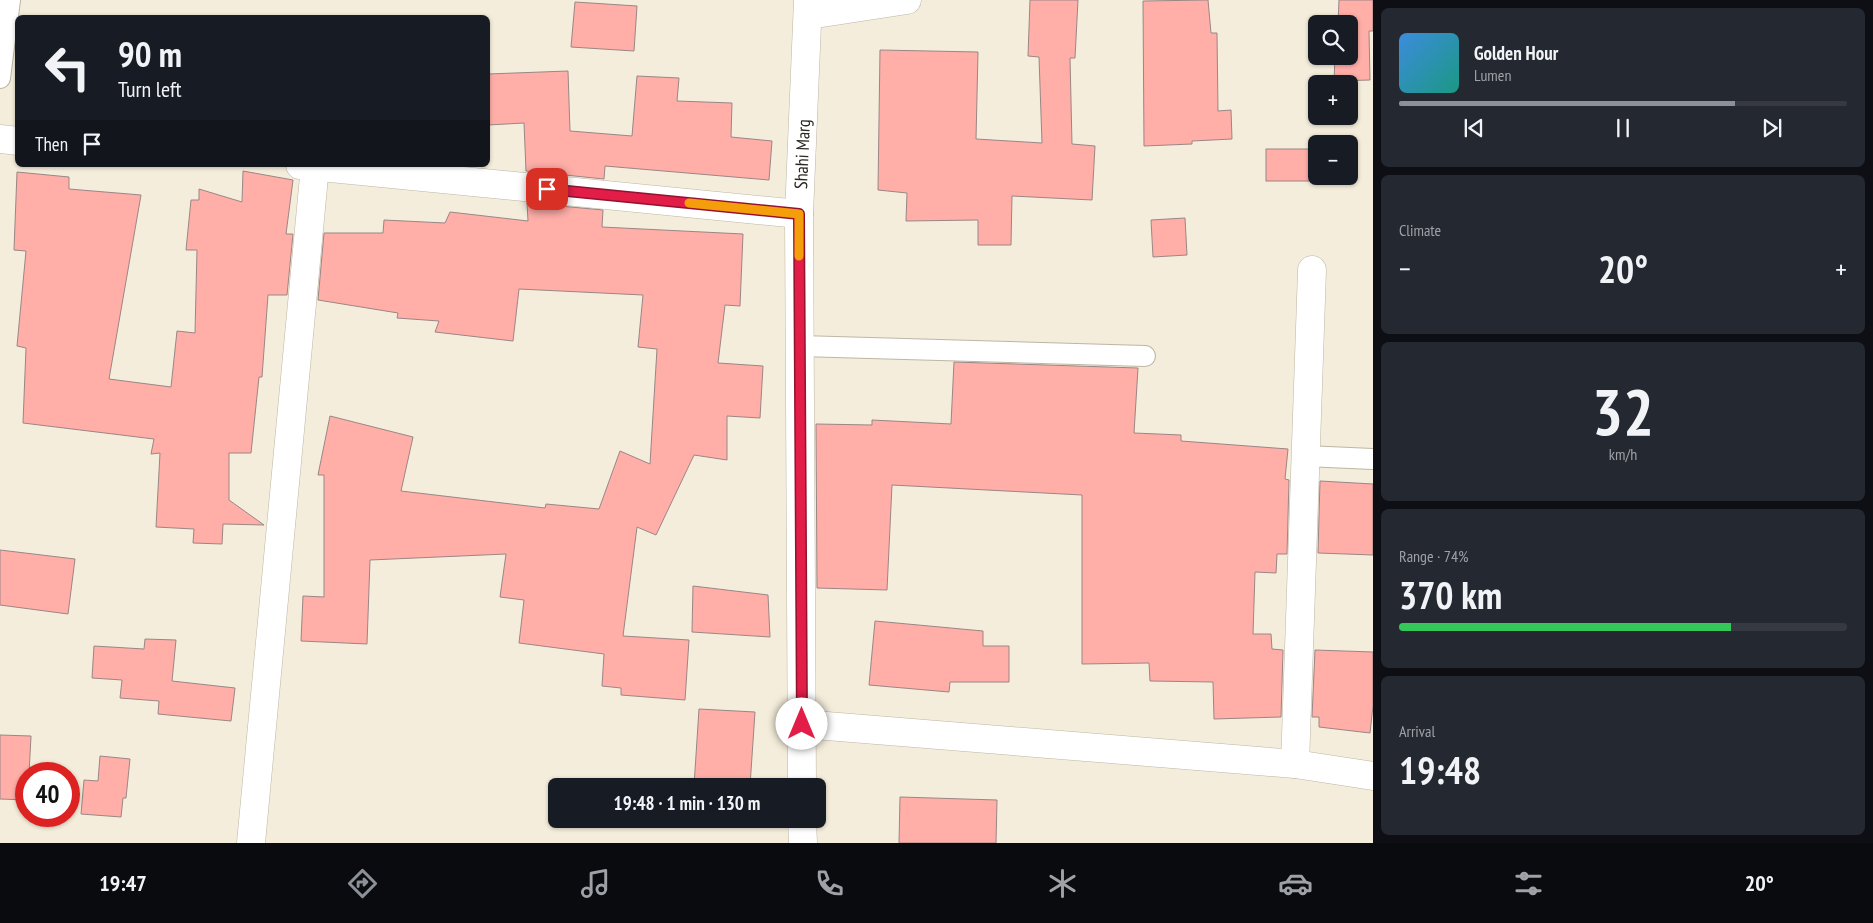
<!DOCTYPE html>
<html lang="en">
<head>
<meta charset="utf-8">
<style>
	:root { --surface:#171b24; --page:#242831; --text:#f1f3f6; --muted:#9ea1a6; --line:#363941; --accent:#8c9099 }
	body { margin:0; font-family:"PT Sans Narrow",sans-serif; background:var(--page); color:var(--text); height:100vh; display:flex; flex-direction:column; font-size:19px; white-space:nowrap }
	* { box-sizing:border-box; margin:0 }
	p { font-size:16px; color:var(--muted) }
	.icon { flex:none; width:28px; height:28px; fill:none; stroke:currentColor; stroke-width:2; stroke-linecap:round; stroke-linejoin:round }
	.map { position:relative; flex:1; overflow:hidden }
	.drawer { display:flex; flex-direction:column; gap:8px; padding:8px; background:#0d0f14; width:500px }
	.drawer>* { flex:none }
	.top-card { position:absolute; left:15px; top:15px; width:475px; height:152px; border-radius:8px; box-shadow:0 1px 4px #0004; background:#171b24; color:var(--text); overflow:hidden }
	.tools { position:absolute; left:1308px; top:15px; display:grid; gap:10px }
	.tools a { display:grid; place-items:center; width:50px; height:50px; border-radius:8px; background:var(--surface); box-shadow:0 1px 4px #0004; font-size:25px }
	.speed { position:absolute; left:15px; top:762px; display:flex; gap:10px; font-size:25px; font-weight:700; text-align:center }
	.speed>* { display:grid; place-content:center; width:65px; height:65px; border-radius:50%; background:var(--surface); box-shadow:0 1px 4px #0004; line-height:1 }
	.speed .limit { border:8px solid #d22; background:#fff; color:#111 }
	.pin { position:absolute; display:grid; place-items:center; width:42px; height:42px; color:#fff; margin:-21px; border-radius:10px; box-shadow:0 2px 8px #0006 }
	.me { position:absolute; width:55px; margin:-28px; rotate:0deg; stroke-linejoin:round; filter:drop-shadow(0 0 4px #0008) }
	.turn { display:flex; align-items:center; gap:18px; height:105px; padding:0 20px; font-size:22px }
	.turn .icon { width:65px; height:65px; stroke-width:2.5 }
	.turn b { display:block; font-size:35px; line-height:42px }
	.then { display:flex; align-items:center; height:48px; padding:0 20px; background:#0003; gap:10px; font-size:19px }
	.big { font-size:38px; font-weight:800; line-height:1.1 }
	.drawer .widget { flex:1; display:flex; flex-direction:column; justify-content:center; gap:8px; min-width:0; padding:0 18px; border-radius:8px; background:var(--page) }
	.drawer .dial { align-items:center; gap:0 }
	.dial b { font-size:65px; line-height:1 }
	.song { display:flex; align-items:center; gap:15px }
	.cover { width:60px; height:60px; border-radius:8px; background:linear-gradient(135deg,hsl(210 70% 55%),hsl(170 70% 35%)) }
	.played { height:5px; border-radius:2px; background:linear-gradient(90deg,var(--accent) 75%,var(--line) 75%) }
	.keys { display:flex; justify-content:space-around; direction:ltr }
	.heat { display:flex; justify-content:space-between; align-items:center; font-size:28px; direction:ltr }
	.charge { height:8px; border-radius:4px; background:linear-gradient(90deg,#34c759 74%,var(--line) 0) }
	.trip { position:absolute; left:548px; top:778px; width:278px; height:50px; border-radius:8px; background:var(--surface); box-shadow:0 1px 4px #0004; font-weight:800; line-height:50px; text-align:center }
	.tab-bar { display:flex; height:80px; justify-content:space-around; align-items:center; background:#090b0e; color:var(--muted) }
	.tab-bar .icon { width:35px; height:35px }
	.tab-bar .selected { color:var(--accent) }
	.tab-bar b { font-size:22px; color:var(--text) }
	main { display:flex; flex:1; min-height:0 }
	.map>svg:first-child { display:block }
	.building { fill:#ffaea8; stroke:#9b8685 }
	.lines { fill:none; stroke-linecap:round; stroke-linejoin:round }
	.service-casing { stroke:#bdb6a5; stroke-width:22 }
	.minor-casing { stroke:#bdb6a5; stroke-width:29 }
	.tertiary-casing { stroke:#bdb6a5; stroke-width:29 }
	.service { stroke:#fff; stroke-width:20 }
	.minor { stroke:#fff; stroke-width:28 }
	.tertiary { stroke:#fff; stroke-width:28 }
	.route-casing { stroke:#92132f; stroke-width:12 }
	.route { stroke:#e11d48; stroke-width:9 }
	.slow { stroke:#f59e0b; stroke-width:9 }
	.labels { text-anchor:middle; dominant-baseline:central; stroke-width:4; stroke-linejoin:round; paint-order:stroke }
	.street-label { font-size:18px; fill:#2a2720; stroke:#fffaef }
</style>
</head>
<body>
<main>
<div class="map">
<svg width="1373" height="843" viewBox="0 0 1373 843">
	<rect width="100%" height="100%" fill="#f4eddb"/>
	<g class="building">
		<polygon points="1030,0 1078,0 1075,58 1070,58 1072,144 1095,146 1092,200 1012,196 1011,245 978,245 978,220 906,221 907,193 878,190 880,50 978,52 976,139 1042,143 1039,57 1028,56"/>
		<polygon points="1208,0 1211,33 1217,33 1218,111 1231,110 1232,139 1192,141 1192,144 1144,146 1143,1"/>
		<polygon points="1339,0 1373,0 1373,31 1369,31 1370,80 1334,81 1335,56 1349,56 1349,24 1338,24"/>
		<polygon points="575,2 637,6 634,51 571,47"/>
		<polygon points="568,71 570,131 632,136 637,76 679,78 677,101 732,103 731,137 772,141 769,180 605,166 604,179 526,171 524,123 488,125 488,74"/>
		<rect x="1266" y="149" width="50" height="32"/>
		<polygon points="243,171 293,180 286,234 293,234 287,295 268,295 262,377 259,377 251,453 229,453 229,500 264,525 223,524 222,544 193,543 194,529 156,527 160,453 151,454 154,439 23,423 26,348 17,346 26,251 14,250 17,172 69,177 69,189 141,195 109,379 171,387 177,331 195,333 197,250 186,250 191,200 199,200 199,189 242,202"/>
		<polygon points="527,203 603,210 602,227 743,234 740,306 725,305 718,363 763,366 760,418 727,416 727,460 694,455 656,535 637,527 623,636 689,640 685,700 621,695 621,688 602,686 604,654 519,643 524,600 500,597 506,554 370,560 367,644 301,641 303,596 324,597 324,475 318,475 330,416 413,437 401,491 545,508 546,504 599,509 620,451 650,464 657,349 638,347 643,295 519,289 513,341 435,332 439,321 397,318 398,313 318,300 324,233 383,233 384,220 445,223 450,212 528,221"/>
		<polygon points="1185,218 1187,255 1153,257 1151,220"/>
		<polygon points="954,362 1138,368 1134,433 1181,435 1181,441 1288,449 1285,479 1289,480 1287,554 1277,554 1276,573 1255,572 1253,634 1271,634 1272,649 1283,650 1281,717 1214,719 1213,682 1150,681 1149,663 1082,664 1082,495 892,485 887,590 817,588 816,424 872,425 872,420 951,424"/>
		<polygon points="1320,481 1373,484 1373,555 1318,553"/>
		<polygon points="0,550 75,559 68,614 0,605"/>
		<polygon points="693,586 768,595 770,637 692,632"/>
		<polygon points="875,621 983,631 983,646 1009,646 1009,682 950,682 949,692 869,685"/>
		<polygon points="145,639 176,640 172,681 235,688 231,721 158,714 159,701 120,698 122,680 92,678 94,646 144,649"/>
		<polygon points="1315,650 1373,652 1373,706 1370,733 1319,727 1319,717 1312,717"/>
		<polygon points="699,709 755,712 750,786 694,786"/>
		<polygon points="0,735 31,736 29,774 26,774 26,800 0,799"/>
		<polygon points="100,756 130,759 126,798 123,798 121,817 81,814 84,780 98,781"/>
		<polygon points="900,797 997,800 996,843 899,843"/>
	</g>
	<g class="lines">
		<g class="service-casing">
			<g id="service">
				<polyline points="0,78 10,0"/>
				<polyline points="800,346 1145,356"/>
				<polyline points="1305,456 1373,459"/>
			</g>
		</g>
		<g class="minor-casing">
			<g id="minor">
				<polyline points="809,15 907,0"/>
				<polyline points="802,724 1295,764 1373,776"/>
				<polyline points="1295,764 1312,270"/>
				<polyline points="251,843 315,166"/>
			</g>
		</g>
		<g class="tertiary-casing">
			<g id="tertiary">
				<polyline points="0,139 18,141"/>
				<polyline points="300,165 799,214"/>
				<path id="s1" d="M802,786L799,214L808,0"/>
				<polyline points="802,819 803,843"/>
			</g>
		</g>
		<use href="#service" class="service"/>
		<use href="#minor" class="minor"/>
		<use href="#tertiary" class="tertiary"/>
	</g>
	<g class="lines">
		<g class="route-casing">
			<polyline id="route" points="547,189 799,214 802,724"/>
		</g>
		<use href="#route" class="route"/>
		<polyline class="slow" points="689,203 799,214 799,256"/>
	</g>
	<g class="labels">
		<g class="street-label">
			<text stroke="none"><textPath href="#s1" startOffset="632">Shahi Marg</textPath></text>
		</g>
	</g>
</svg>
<div class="tools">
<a><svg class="icon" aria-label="search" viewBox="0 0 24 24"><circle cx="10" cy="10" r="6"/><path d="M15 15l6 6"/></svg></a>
<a>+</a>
<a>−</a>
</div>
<div class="speed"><div class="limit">40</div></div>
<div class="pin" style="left:547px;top:189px;background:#d93025"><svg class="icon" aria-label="arrive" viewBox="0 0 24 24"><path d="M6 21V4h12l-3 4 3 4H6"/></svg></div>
<svg class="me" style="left:802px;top:724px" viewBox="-20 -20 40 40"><circle r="19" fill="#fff"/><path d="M0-13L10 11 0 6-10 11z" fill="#e11d48"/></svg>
<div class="trip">19:48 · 1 min · 130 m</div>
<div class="top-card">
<div class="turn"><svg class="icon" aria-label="left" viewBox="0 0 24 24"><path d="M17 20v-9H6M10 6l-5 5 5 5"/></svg><div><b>90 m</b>Turn left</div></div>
<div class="then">Then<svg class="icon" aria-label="arrive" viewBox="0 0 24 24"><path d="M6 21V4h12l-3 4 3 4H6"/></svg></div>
</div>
</div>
<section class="drawer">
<div class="widget">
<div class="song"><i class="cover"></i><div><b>Golden Hour</b><p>Lumen</p></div></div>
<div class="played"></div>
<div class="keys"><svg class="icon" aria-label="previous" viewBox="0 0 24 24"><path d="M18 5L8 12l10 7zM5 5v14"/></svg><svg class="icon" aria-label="pause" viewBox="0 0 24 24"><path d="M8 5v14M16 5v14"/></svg><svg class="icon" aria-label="next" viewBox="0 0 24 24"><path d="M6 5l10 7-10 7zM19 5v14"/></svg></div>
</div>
<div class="widget"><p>Climate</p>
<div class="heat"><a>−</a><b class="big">20°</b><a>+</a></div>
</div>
<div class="widget dial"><b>32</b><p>km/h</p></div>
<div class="widget"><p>Range · 74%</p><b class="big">370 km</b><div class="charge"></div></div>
<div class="widget"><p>Arrival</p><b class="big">19:48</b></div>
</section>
</main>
<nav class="tab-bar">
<b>19:47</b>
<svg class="icon selected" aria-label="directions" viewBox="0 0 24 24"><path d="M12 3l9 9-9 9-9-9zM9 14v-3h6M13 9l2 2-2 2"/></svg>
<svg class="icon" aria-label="music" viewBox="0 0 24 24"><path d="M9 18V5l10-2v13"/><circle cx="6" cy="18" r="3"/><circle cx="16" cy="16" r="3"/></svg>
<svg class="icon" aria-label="phone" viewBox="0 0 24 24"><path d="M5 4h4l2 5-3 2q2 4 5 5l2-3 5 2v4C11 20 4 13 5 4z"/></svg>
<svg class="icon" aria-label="climate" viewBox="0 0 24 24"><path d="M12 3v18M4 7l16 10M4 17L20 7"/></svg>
<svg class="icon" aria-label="car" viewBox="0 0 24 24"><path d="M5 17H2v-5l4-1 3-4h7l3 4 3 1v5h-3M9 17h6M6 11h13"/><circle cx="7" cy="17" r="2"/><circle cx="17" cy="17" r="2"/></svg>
<svg class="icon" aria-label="filters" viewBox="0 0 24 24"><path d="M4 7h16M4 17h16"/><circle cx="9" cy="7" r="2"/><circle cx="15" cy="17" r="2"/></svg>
<b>20°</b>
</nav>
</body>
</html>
